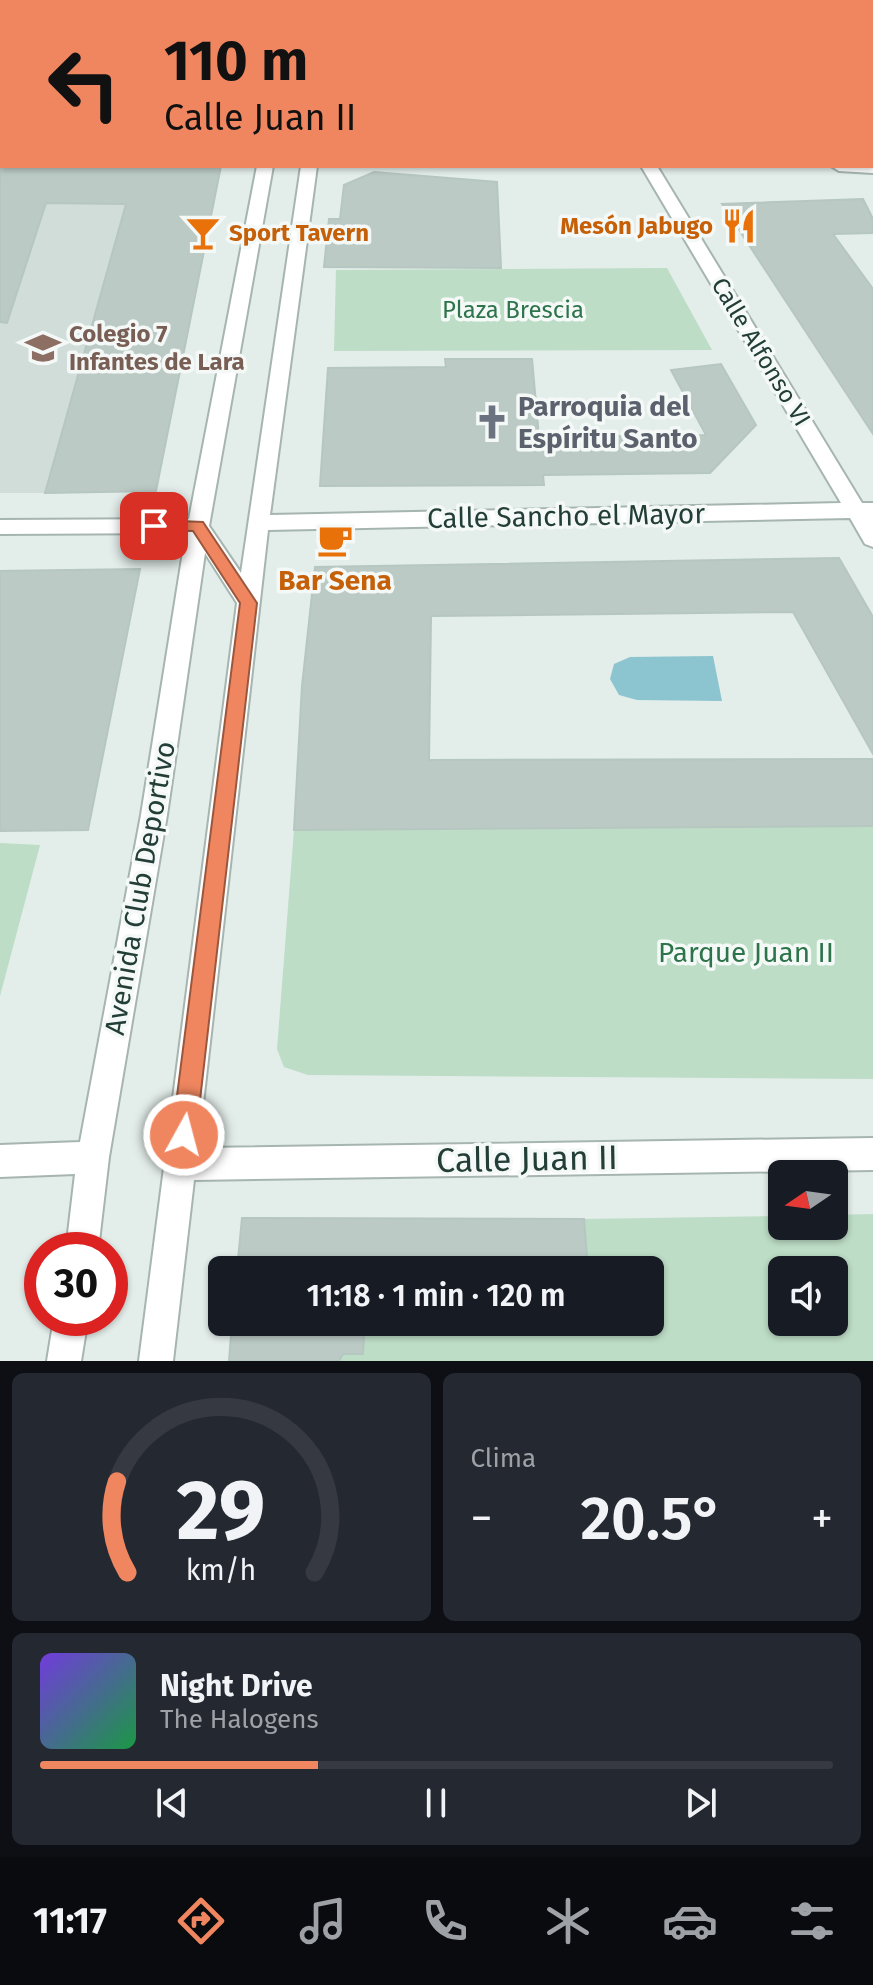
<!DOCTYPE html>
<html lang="es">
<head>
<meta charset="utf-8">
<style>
	:root { --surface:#171b24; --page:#242831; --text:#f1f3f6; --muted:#9ea1a6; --line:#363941; --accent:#ef865f }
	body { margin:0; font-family:"Fira Sans",sans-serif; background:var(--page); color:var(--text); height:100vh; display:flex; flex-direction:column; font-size:30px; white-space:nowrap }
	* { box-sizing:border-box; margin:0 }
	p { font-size:26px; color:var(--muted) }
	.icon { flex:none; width:44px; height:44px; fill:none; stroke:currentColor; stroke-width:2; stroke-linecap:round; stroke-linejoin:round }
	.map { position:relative; height:1361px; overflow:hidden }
	.side { display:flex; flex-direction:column; gap:12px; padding:12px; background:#0d0f14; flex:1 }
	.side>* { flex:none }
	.hud { position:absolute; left:0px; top:0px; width:874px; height:168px; box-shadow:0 2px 6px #0004; background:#ef865f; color:#111; overflow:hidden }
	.needle { width:52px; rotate:257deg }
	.tools { position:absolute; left:768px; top:1160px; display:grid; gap:16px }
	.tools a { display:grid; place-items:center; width:80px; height:80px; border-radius:12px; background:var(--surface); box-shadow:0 2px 6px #0004; font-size:40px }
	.speed { position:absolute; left:24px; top:1232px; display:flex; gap:16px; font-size:40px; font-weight:700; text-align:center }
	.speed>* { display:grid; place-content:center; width:104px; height:104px; border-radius:50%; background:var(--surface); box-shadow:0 2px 6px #0004; line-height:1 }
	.speed .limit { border:12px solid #d22; background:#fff; color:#111 }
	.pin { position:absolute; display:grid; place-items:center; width:68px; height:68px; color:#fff; margin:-34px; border-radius:16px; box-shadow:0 4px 12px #0006 }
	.me { position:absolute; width:88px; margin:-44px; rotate:7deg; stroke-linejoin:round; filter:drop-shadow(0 0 6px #0008) }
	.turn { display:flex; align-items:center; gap:28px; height:168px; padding:0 32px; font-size:36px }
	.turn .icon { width:104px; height:104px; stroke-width:2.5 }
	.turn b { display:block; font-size:56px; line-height:68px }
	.big { font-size:60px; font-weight:600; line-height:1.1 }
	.side .tile { flex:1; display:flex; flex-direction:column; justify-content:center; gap:12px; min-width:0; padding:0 28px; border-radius:12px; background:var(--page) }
	.side .dial { align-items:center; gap:0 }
	.dial svg { height:208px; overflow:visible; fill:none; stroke:var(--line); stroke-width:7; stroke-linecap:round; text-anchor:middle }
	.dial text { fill:var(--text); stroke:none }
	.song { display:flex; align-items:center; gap:24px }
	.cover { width:96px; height:96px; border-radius:12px; background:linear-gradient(135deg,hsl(260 70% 55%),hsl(140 70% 35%)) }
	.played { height:8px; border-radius:4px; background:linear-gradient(90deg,var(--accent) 35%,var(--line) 35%) }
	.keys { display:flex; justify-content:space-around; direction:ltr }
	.heat { display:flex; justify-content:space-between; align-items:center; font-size:44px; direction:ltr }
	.side .tiles { flex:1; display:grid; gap:12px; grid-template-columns:1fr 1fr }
	.tile:last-child { grid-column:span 2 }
	.trip { position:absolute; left:208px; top:1256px; width:456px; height:80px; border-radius:12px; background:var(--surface); box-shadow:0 2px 6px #0004; font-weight:600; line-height:80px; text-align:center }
	.dock { display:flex; height:128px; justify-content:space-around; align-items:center; background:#090b0e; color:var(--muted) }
	.dock .icon { width:56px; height:56px }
	.dock .current { color:var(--accent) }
	.dock b { font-size:36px; color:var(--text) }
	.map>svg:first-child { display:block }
	.built { fill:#d1ddd8 }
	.green { fill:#bdddc6; fill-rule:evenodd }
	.water { fill:#8cc4d0 }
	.building { fill:#bbcac5; stroke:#b6c6c0; stroke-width:2 }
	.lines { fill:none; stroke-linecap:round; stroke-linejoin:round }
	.street-casing { stroke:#a6b5b0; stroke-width:4 }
	.street { fill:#fff; fill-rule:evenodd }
	.route { fill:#ef865f; stroke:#9b573e; stroke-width:2 }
	.labels { text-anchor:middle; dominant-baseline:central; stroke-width:7; stroke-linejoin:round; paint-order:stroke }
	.far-food-label { font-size:24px; font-weight:bold; fill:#c56008; stroke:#f4f9f7; text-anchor:end }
	.far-park-label { font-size:24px; fill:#2e744b; stroke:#f4f9f7 }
	.far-education-label { font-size:24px; font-weight:bold; fill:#785e54; stroke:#f4f9f7; text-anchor:start }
	.far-street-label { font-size:24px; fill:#233e37; stroke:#f4f9f7 }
	.worship-label { font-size:28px; font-weight:bold; fill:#5b616d; stroke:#f4f9f7; text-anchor:start }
	.street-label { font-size:28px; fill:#233e37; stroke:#f4f9f7 }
	.food-label { font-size:28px; font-weight:bold; fill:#c56008; stroke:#f4f9f7 }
	.park-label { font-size:28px; fill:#2e744b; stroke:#f4f9f7 }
	.near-street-label { font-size:34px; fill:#233e37; stroke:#f4f9f7 }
</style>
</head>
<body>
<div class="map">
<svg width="873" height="1361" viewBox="0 0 873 1361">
	<rect width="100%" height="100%" fill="#e3ede9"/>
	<polygon class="built" points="0,202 126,204 45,493 0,493"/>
	<g class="green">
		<polygon points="667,268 712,350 334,351 336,270"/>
		<polygon points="873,826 873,1079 308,1075 284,1067 277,1049 294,830"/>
		<polygon points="0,843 40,845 0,996"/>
		<path d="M873,1214V1361H339L343,1354L363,1353L364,1334L376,1322H485L486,1330L516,1328V1322H650V1270H588L584,1219L782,1216V1226H834V1215ZM782,1270H834V1322H782Z"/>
	</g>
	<polygon class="water" points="713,656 722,701 637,700 619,695 610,679 614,664 630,657"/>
	<g class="building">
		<polygon points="0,166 221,166 156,491 45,493 126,204 46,203 7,323 0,322"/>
		<polygon points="374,172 497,182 501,268 324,267 329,219 340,219 344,185"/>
		<polygon points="863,199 873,219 873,233 833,234 873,289 873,434 722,204"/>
		<polygon points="445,359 532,359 539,437 706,435 671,370 721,364 756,425 710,473 543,475 544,485 320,486 328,368 446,367"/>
		<polygon points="839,558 873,617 873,754 793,612 431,616 429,760 873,759 873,826 294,830 302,686 315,567"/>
		<polygon points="140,569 88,830 0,831 0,571"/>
		<polygon points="242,1218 584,1219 588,1270 237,1270"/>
		<polygon points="232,1322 376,1322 364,1334 363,1354 343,1354 339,1361 229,1361"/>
	</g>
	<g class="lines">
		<g class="street-casing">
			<g id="street">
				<polygon points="290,0 304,0 289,2"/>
				<polygon points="791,0 805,0 807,2 793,2"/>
				<rect x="872" y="39" width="1" height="10"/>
				<rect x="872" y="76" width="1" height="8"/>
				<rect x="0" y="121" width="2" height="10"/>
				<polygon points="873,163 873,173 839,171 831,166"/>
				<polygon points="257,166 273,166 209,526 241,573 301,166 317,166 270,515 841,503 641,166 657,166 862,503 873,503 873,547 865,544 850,518 268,530 198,1148 873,1138 873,1170 194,1180 173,1361 139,1361 237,603 205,553 167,815 109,1157 98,1250 66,1250 75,1174 0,1177 0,1145 80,1142 141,815 186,533 0,534 0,520 189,519"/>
				<polygon points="54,1318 88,1318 81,1361 47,1361"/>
			</g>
		</g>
		<use href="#street" class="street"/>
	</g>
	<polygon class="route" points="154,520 203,522 257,603 196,1135 192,1143 184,1147 175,1143 172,1135 240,603 193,531 149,530 149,522"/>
	<defs>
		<g id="restaurant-bare" transform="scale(2.76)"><path d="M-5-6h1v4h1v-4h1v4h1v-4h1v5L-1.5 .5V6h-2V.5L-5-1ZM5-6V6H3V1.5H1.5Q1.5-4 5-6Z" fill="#e8710a" stroke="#f4f9f7" stroke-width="2.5" paint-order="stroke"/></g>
		<g id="bar-bare" transform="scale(2.76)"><path d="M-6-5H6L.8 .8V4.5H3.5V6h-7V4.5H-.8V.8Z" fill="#e8710a" stroke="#f4f9f7" stroke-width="2.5" paint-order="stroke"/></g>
		<g id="school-bare" transform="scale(2.76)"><path d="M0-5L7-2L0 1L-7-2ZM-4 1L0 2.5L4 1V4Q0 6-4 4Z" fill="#8d6e63" stroke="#f4f9f7" stroke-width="2.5" paint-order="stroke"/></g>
		<g id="church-bare" transform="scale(2.76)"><path d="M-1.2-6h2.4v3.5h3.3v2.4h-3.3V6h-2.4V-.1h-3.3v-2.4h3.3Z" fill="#6b7280" stroke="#f4f9f7" stroke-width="2.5" paint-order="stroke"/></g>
		<g id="cafe-bare" transform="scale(2.76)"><path d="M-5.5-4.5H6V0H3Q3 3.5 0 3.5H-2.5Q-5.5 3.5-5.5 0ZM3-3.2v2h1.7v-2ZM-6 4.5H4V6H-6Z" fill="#e8710a" stroke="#f4f9f7" stroke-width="2.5" paint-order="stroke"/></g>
	</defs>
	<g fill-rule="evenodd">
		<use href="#restaurant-bare" x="739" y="226"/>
		<use href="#bar-bare" x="203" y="233"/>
		<use href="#school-bare" x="43" y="348"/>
		<use href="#church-bare" x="492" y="422"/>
		<use href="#cafe-bare" x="335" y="540"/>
	</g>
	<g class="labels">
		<g class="far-food-label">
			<text x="713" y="226">Mesón Jabugo</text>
			<text x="229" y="233" text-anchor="start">Sport Tavern</text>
		</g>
		<g class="far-park-label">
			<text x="513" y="310">Plaza Brescia</text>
		</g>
		<g class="far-education-label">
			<text x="69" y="334">Colegio 7<tspan x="69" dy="28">Infantes de Lara</tspan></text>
		</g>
		<g class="far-street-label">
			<text transform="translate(761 352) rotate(59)">Calle Alfonso VI</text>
		</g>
		<g class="worship-label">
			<text x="518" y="406">Parroquia del<tspan x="518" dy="32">Espíritu Santo</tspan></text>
		</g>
		<g class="street-label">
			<text transform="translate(566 516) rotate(-1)">Calle Sancho el Mayor</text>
			<text transform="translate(140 888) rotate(-80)">Avenida Club Deportivo</text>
		</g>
		<g class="food-label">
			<text x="335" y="580">Bar Sena</text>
		</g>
		<g class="park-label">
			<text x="746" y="952">Parque Juan II</text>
		</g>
		<g class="near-street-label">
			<text transform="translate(527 1159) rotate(-1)">Calle Juan II</text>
		</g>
	</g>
</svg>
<div class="tools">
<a><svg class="needle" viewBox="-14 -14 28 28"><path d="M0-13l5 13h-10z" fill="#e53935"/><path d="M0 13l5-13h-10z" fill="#9ea1a6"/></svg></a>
<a><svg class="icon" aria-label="sound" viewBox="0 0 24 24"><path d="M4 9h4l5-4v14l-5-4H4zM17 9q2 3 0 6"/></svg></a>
</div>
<div class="speed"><div class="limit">30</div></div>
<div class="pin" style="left:154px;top:526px;background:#d93025"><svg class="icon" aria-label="arrive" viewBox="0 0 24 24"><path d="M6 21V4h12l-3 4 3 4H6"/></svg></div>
<svg class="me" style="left:184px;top:1135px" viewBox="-20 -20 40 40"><circle r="17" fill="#ef865f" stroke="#fff" stroke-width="3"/><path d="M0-11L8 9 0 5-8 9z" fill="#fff"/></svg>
<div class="trip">11:18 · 1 min · 120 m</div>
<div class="hud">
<div class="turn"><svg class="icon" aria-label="left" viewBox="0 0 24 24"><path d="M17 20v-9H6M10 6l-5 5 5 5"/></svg><div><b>110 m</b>Calle Juan II</div></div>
</div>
</div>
<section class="side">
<div class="tiles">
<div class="tile dial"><svg viewBox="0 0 100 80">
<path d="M14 69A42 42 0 1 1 86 69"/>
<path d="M14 69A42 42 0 0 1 10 34" stroke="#ef865f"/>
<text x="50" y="56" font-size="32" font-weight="700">29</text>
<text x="50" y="72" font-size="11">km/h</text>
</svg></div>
<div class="tile"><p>Clima</p>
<div class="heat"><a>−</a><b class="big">20.5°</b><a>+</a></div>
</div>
<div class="tile">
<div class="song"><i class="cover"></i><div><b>Night Drive</b><p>The Halogens</p></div></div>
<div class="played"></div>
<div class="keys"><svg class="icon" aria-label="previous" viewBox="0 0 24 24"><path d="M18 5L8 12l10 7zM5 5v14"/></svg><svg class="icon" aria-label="pause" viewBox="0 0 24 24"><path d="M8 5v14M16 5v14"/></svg><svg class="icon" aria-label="next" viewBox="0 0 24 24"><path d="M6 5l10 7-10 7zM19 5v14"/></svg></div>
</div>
</div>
</section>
<nav class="dock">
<b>11:17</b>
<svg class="icon current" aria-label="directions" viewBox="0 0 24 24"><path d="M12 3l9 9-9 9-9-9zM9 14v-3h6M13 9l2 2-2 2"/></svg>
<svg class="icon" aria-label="music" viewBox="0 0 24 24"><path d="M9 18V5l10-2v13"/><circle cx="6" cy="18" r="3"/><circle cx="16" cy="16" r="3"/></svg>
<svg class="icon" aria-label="phone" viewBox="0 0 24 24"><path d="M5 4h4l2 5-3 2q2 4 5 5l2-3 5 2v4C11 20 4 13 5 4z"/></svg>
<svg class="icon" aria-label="climate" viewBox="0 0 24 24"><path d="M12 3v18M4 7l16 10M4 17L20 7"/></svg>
<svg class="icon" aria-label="car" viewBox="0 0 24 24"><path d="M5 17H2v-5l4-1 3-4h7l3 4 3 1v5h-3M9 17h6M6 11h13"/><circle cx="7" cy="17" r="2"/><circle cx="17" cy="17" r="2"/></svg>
<svg class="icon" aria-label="filters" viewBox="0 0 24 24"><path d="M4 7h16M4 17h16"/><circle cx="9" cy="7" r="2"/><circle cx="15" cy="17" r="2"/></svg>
</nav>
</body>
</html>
